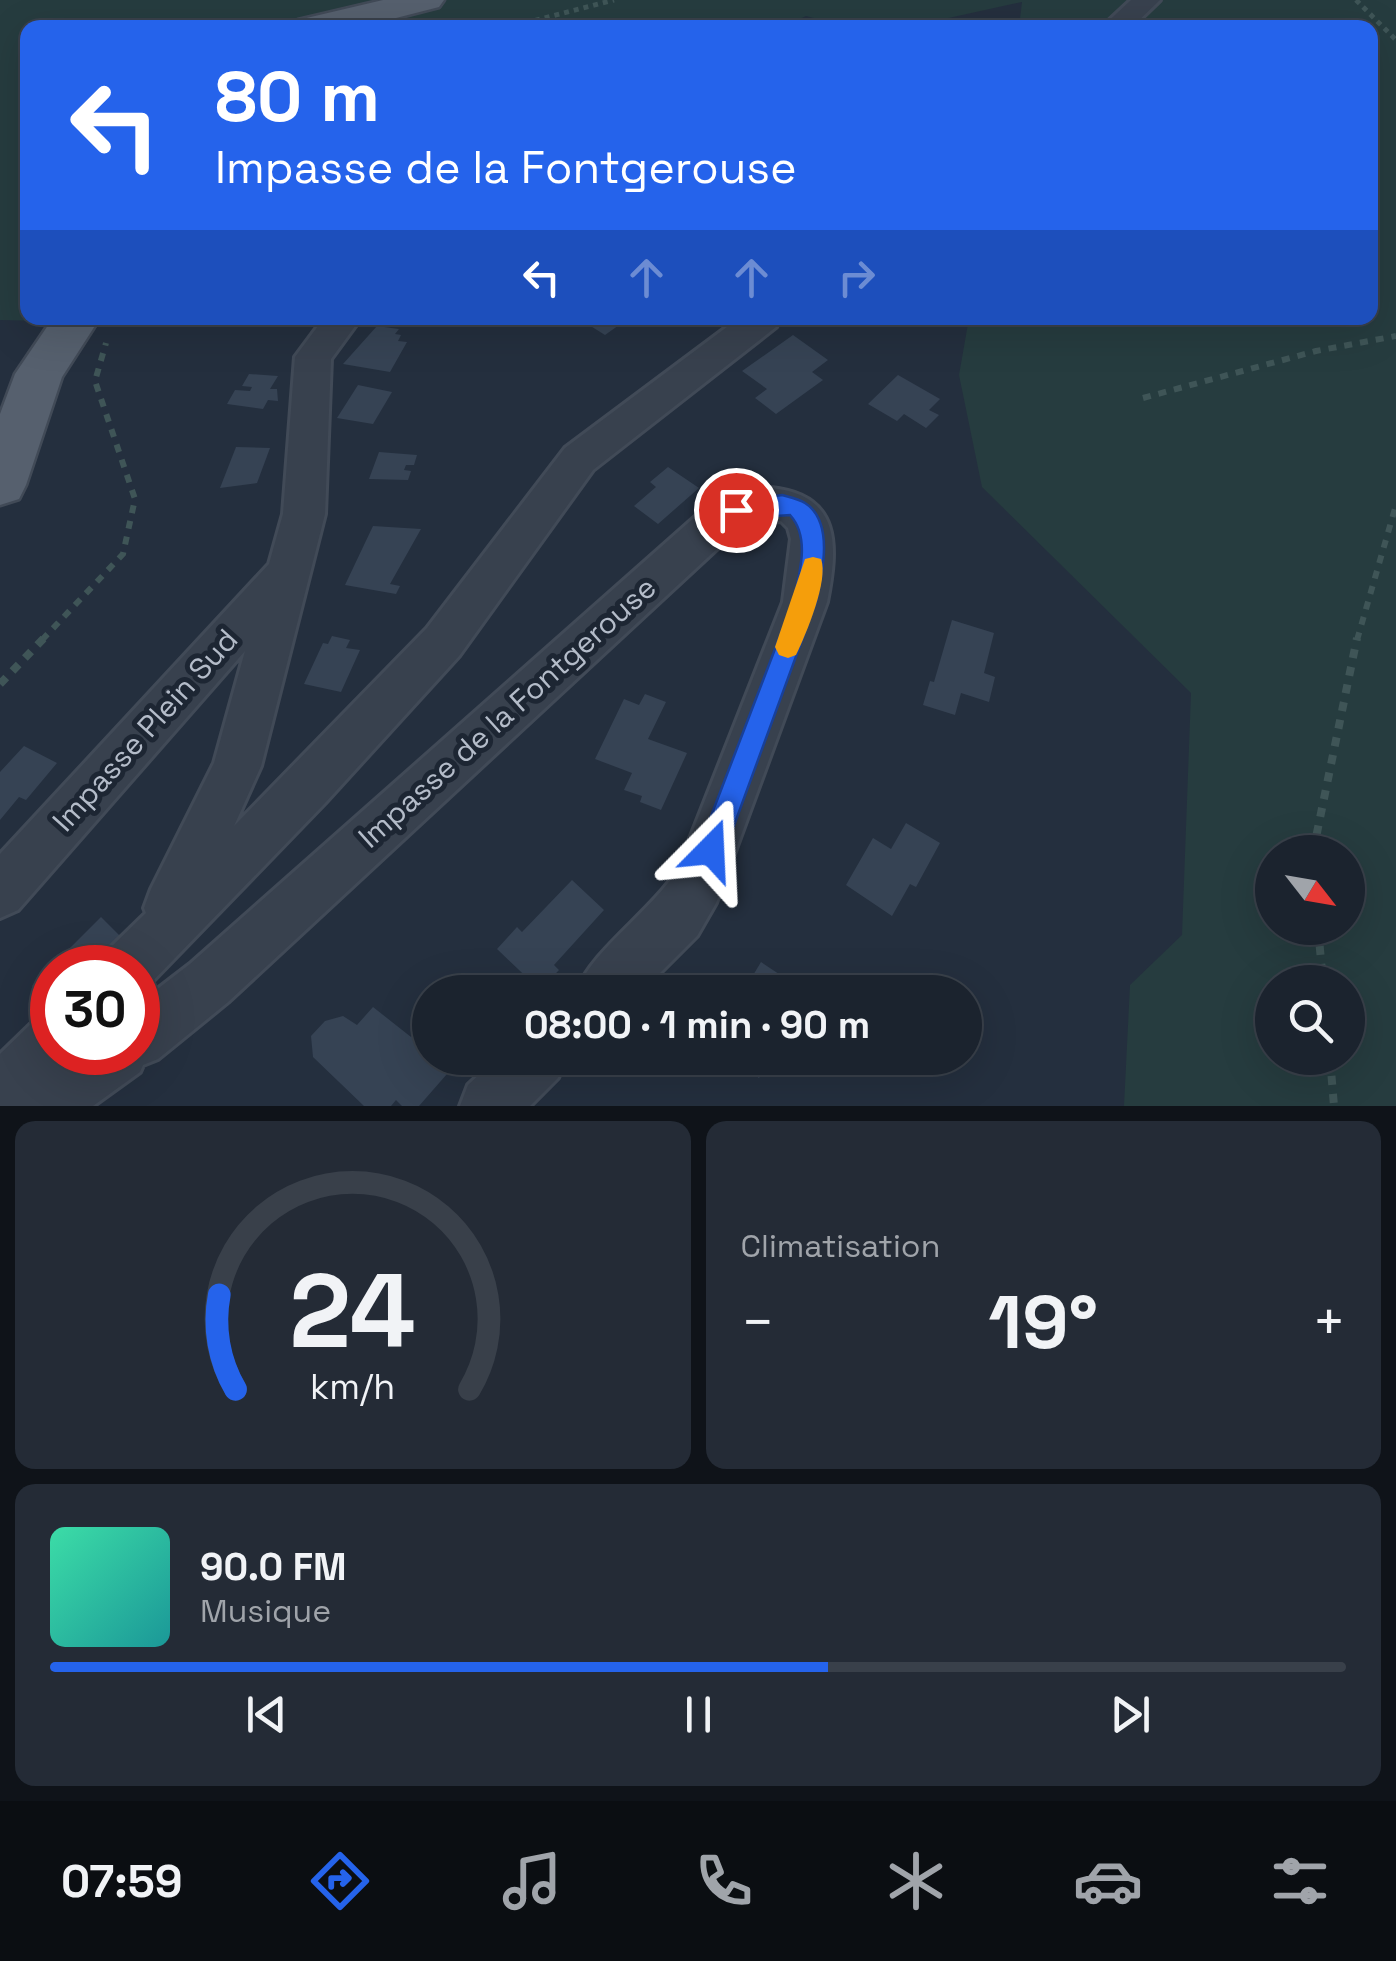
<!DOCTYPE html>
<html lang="fr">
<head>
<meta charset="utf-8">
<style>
	:root { --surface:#1b232e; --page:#242b36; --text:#f1f3f6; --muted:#a0a4aa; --line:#39404a; --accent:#2563eb }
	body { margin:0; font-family:"Space Grotesk",sans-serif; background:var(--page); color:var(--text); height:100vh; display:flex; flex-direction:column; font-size:38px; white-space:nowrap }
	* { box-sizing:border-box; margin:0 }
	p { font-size:32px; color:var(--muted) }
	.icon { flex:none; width:55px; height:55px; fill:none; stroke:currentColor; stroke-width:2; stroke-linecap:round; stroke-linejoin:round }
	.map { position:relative; height:1106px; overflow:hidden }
	.details { display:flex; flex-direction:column; gap:15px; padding:15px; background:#0f1319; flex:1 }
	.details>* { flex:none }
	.guide { position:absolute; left:20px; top:20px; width:1358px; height:305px; border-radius:20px; box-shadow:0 10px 40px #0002,0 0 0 2px var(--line); background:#2563eb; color:#fff; overflow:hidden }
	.needle { width:65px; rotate:121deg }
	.fabs { position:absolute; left:1255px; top:835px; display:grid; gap:20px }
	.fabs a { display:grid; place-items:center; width:110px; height:110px; border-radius:50%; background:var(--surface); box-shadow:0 10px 40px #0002,0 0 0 2px var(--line); font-size:50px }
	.speed { position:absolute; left:30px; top:945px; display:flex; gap:20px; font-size:50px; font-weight:700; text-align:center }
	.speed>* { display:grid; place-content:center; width:130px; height:130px; border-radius:50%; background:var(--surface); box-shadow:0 10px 40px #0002,0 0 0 2px var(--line); line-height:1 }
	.speed .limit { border:15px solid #d22; background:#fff; color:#111 }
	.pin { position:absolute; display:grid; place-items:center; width:85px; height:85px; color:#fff; margin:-42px; border:5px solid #fff; border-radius:50%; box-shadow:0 2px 10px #0007 }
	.me { position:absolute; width:110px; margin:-55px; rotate:21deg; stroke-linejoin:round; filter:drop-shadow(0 0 8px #0008) }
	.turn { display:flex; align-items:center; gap:35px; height:210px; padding:0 30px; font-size:45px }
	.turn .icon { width:130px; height:130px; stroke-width:2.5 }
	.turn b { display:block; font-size:70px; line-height:85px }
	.lanes { display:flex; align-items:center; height:95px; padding:0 30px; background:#0003; justify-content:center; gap:50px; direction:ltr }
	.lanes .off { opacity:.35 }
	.big { font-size:75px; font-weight:700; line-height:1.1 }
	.details .tile { flex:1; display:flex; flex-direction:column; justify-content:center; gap:15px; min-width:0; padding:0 35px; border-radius:20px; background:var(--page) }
	.details .dial { align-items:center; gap:0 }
	.dial svg { height:260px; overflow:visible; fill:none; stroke:var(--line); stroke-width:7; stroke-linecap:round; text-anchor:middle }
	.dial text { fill:var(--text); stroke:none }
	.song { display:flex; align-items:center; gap:30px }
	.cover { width:120px; height:120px; border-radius:15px; background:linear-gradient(135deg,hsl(160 70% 55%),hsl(180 70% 35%)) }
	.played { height:10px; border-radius:5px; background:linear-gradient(90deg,var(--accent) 60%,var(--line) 60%) }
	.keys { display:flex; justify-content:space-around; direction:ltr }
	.heat { display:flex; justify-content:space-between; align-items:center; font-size:55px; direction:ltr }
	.details .tiles { flex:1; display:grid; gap:15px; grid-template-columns:1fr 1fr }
	.tile:last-child { grid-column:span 2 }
	.trip { position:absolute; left:412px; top:975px; width:570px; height:100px; border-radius:50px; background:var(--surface); box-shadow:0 10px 40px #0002,0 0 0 2px var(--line); font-weight:700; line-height:100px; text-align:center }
	.tab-bar { display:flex; height:160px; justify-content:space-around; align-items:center; background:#0b0e12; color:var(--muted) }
	.tab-bar .icon { width:70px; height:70px }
	.tab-bar .on { color:var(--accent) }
	.tab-bar b { font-size:45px; color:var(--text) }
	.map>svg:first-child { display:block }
	.green { fill:#263c3f; fill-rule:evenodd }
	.building { fill:#364354 }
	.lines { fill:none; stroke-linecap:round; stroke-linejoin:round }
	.minor-casing { stroke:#414a57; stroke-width:6 }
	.major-casing { stroke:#414a57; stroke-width:5 }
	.path-far2 { stroke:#3f5557; stroke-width:5; stroke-dasharray:5 5; stroke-linecap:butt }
	.path-far1 { stroke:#3f5557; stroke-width:6; stroke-dasharray:8 8; stroke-linecap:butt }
	.path { stroke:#3f5557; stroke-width:8; stroke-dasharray:9 9; stroke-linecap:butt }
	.minor { fill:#38414e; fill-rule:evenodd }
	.major { fill:#56606e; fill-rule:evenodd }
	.route { fill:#2563eb; stroke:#184099; stroke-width:2.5 }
	.slow { fill:#f59e0b }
	.labels { text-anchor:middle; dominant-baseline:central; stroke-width:10; stroke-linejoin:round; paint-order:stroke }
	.street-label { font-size:30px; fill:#b4bcc9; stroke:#1d2633 }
</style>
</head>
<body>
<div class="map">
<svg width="1396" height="1106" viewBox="0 0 1396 1106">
	<rect width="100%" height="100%" fill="#242f3e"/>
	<path class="green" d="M0,0H1396V1106H1124L1130,985L1182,935L1191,693L982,487L959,375L969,318H1370V28L1019,27L1022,2L903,28L848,27L806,16L780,28H28V318H214L208,325L0,320ZM1272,852H1348V928H1272ZM1272,982H1348V1058H1272Z"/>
	<g class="building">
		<polygon points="584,318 629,318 605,335 581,320"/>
		<polygon points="377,326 399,329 395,334 401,335 398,341 407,342 390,372 343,364"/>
		<polygon points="793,335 828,360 812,372 823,380 776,414 755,398 767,389 742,371"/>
		<polygon points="249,374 278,376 270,389 277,389 278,401 268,400 263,409 227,404 235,390 250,391 252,387 242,386"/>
		<polygon points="898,375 940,399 929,410 939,415 926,428 904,414 897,421 868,404"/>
		<polygon points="358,385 392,392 373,424 337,418"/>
		<polygon points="236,447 270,448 257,483 220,488"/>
		<polygon points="379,452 417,455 414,465 406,465 404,470 411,471 408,480 369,479"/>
		<polygon points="668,467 699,488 658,524 634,506 656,487 650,482"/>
		<polygon points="373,526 421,529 390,584 400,586 396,594 345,585"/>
		<polygon points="952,620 994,633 984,673 995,677 989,702 961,693 955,715 923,705 930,681 934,682"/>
		<polygon points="332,636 350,640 346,648 360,650 341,692 304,684 323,643 328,644"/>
		<polygon points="645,694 666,702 648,739 687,753 661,810 640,802 642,796 624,790 632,773 595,759 624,699 639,705"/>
		<polygon points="24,746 57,763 26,800 19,797 0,820 0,772"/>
		<polygon points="906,823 940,843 916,887 910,884 892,916 846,885 873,838 891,849"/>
		<polygon points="572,880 604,910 554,965 559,970 540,990 497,949 517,927 522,932"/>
		<polygon points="101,917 123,939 103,968 52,968 52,1007 32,986"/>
		<polygon points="761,962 806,992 743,992"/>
		<polygon points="373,1007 411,1037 430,1014 430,1058 461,1058 419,1106 402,1106 396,1100 391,1106 364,1106 313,1057 311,1036 325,1021 343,1016 357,1025"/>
		<polygon points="731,1058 771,1058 759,1078"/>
	</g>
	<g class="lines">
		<g class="minor-casing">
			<g id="minor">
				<polygon points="1131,0 1160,0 1131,28 1101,28"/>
				<polygon points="324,318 361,318 331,359 325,514 261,766 234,826 427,628 565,448 739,318 781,318 776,327 593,470 459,656 325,803 147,987 138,991 138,968 101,968 109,949 146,913 144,908 151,889 214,763 245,651 18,910 0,918 0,854 269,564 283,514 295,357"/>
				<path d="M771,488C841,495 838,546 827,602L716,903L697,936L641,992H576C593,949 650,913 678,869L783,602L791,539L788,528L781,521L751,523L734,533L228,1002L158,1059L143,1065L140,1072L93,1106H0V1054L32,1023L52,1015V1052H138V1004L190,964L704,509L744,493Z"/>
				<polygon points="497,1058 566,1058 558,1078 530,1106 460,1106 468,1085"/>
			</g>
		</g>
		<g class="major-casing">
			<g id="major">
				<polygon points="383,0 444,0 439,7 357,28 294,28 298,20"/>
				<polygon points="53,318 100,318 62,377 26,485 19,499 0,505 0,414 15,374"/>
			</g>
		</g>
		<g class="path-far2">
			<polyline points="1356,0 1396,40"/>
			<polyline points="506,28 614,0"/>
		</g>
		<g class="path-far1">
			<polyline points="1143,398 1316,351 1396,336"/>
			<polyline points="42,640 123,554 135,499 95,381 106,343"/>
			<polyline points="1357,640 1396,505"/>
		</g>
		<g class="path">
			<polyline points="0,684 44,638"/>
			<polyline points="1313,852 1357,638"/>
			<polyline points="1318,928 1323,982"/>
			<polyline points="1330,1058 1334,1106"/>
		</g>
		<use href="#minor" class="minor"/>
		<use href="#major" class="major"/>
	</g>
	<path class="route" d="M782,495C789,497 799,499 805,503C835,522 822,575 816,602L725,850L721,859L711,863L702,859L698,850L793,602C799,575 811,538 790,515L736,519L725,510L736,502Z"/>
	<path class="slow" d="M813,557L821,559C829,580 806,634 796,655L788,658L779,655L775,647L805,559Z"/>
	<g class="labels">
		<g class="street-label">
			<text transform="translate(507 712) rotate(-42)">Impasse de la Fontgerouse</text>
			<text transform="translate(145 730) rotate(-48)">Impasse Plein Sud</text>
		</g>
	</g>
</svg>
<div class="fabs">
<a><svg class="needle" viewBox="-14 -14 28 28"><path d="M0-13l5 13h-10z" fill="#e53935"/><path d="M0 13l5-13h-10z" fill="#a0a4aa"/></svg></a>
<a><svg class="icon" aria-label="search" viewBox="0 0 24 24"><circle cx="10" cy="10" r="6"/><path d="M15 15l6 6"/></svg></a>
</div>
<div class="speed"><div class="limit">30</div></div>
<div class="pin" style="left:736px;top:510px;background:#d93025"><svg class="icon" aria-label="arrive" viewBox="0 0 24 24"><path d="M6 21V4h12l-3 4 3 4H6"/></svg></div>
<svg class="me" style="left:711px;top:850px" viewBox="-20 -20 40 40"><path d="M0-17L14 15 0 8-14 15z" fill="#2563eb" stroke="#fff" stroke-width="4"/></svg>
<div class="trip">08:00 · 1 min · 90 m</div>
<div class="guide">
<div class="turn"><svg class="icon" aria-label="left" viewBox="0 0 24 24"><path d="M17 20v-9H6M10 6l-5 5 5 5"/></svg><div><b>80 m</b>Impasse de la Fontgerouse</div></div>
<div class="lanes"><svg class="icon" aria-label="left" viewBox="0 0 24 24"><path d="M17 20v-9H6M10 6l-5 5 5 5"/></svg><svg class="icon off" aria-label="ahead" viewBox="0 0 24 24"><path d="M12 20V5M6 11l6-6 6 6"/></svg><svg class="icon off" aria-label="ahead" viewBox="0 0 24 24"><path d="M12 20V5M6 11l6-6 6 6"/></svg><svg class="icon off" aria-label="right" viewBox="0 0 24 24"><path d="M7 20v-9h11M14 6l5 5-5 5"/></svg></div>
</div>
</div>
<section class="details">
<div class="tiles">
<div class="tile dial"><svg viewBox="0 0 100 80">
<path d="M14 69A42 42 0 1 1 86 69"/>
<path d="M14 69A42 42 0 0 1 9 40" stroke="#2563eb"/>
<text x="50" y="56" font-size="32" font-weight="700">24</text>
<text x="50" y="72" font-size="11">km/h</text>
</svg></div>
<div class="tile"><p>Climatisation</p>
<div class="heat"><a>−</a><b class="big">19°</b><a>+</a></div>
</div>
<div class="tile">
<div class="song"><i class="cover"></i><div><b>90.0 FM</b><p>Musique</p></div></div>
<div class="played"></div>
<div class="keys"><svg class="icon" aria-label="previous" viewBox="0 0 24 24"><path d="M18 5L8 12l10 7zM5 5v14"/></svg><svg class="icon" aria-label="pause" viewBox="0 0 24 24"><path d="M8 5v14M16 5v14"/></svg><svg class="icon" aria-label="next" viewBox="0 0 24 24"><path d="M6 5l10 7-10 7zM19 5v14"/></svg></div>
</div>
</div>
</section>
<nav class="tab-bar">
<b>07:59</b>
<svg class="icon on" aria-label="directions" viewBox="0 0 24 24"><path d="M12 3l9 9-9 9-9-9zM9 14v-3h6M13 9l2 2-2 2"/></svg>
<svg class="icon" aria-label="music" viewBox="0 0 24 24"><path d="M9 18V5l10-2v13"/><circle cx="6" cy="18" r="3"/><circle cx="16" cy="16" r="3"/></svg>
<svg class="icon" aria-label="phone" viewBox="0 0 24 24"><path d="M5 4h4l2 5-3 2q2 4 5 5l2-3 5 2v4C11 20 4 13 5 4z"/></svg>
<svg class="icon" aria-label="climate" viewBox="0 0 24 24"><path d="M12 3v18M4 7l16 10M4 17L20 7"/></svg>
<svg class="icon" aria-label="car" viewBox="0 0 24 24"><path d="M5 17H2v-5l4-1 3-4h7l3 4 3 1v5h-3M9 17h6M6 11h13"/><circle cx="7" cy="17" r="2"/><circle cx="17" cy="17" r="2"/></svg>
<svg class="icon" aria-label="filters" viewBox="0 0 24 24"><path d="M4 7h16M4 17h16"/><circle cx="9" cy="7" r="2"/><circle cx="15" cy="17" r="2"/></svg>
</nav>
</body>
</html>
